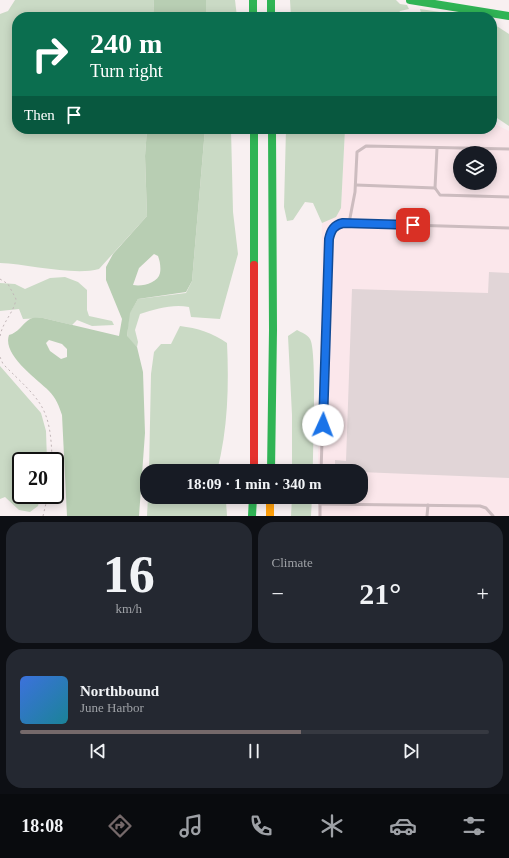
<!DOCTYPE html>
<html lang="en">
<head>
<meta charset="utf-8">
<style>
	:root { --surface:#171b24; --page:#242831; --text:#f1f3f6; --muted:#9ea1a6; --line:#363941; --accent:#75696a }
	body { margin:0; font-family:"Times New Roman",serif; background:var(--page); color:var(--text); height:100vh; display:flex; flex-direction:column; font-size:15px; white-space:nowrap }
	* { box-sizing:border-box; margin:0 }
	p { font-size:13px; color:var(--muted) }
	.icon { flex:none; width:22px; height:22px; fill:none; stroke:currentColor; stroke-width:2; stroke-linecap:round; stroke-linejoin:round }
	.map { position:relative; height:516px; overflow:hidden }
	.side { display:flex; flex-direction:column; gap:6px; padding:6px; background:#0d0f14; flex:1 }
	.side>* { flex:none }
	.guide { position:absolute; left:12px; top:12px; width:485px; height:122px; border-radius:16px; box-shadow:0 2px 10px #0003; background:#0b6e4f; color:#fff; overflow:hidden }
	.buttons { position:absolute; left:453px; top:146px; display:grid; gap:8px }
	.buttons a { display:grid; place-items:center; width:44px; height:44px; border-radius:50%; background:var(--surface); box-shadow:0 2px 10px #0003; font-size:20px }
	.speed { position:absolute; left:12px; top:452px; display:flex; gap:8px; font-size:20px; font-weight:700; text-align:center }
	.speed>* { display:grid; place-content:center; width:52px; height:52px; border-radius:50%; background:var(--surface); box-shadow:0 2px 10px #0003; line-height:1 }
	.speed .limit { border:2px solid #111; border-radius:6px; background:#fff; color:#111 }
	.pin { position:absolute; display:grid; place-items:center; width:34px; height:34px; color:#fff; margin:-17px; border-radius:8px; box-shadow:0 2px 6px #0006 }
	.me { position:absolute; width:44px; margin:-22px; rotate:2deg; stroke-linejoin:round; filter:drop-shadow(0 0 3px #0008) }
	.turn { display:flex; align-items:center; gap:14px; height:84px; padding:0 12px; font-size:18px }
	.turn .icon { width:52px; height:52px; stroke-width:2.5 }
	.turn b { display:block; font-size:28px; line-height:34px }
	.then { display:flex; align-items:center; height:38px; padding:0 12px; background:#0003; gap:8px; font-size:15px }
	.big { font-size:30px; font-weight:800; line-height:1.1 }
	.side .card { flex:1; display:flex; flex-direction:column; justify-content:center; gap:6px; min-width:0; padding:0 14px; border-radius:16px; background:var(--page) }
	.side .dial { align-items:center; gap:0 }
	.dial b { font-size:52px; line-height:1 }
	.song { display:flex; align-items:center; gap:12px }
	.cover { width:48px; height:48px; border-radius:6px; background:linear-gradient(135deg,hsl(220 70% 55%),hsl(190 70% 35%)) }
	.played { height:4px; border-radius:2px; background:linear-gradient(90deg,var(--accent) 60%,var(--line) 60%) }
	.keys { display:flex; justify-content:space-around; direction:ltr }
	.heat { display:flex; justify-content:space-between; align-items:center; font-size:22px; direction:ltr }
	.side .tiles { flex:1; display:grid; gap:6px; grid-template-columns:1fr 1fr }
	.card:last-child { grid-column:span 2 }
	.trip { position:absolute; left:140px; top:464px; width:228px; height:40px; border-radius:16px; background:var(--surface); box-shadow:0 2px 10px #0003; font-weight:800; line-height:40px; text-align:center }
	.tab-bar { display:flex; height:64px; justify-content:space-around; align-items:center; background:#090b0e; color:var(--muted) }
	.tab-bar .icon { width:28px; height:28px }
	.tab-bar .selected { color:var(--accent) }
	.tab-bar b { font-size:18px; color:var(--text) }
	.map>svg:first-child { display:block }
	.built { fill:#fbe7eb; fill-rule:evenodd }
	.forest { fill:#cadac5 }
	.water { fill:#b8ceb3; fill-rule:evenodd }
	.building { fill:#e1d5d7 }
	.lines { fill:none; stroke-linecap:round; stroke-linejoin:round }
	.path { stroke:#c2b6b8; stroke-width:1; stroke-dasharray:2 3; stroke-linecap:butt }
	.lane { stroke:#ccbcbf; stroke-width:3 }
	.fast { stroke:#30b455; stroke-width:8 }
	.slow { stroke:#ff9f0a; stroke-width:8 }
	.jam { stroke:#e5322d; stroke-width:8 }
	.route-casing { stroke:#114b97; stroke-width:10 }
	.route { stroke:#1a73e8; stroke-width:7 }
</style>
</head>
<body>
<div class="map">
<svg width="509" height="516" viewBox="0 0 509 516">
	<rect width="100%" height="100%" fill="#f8f0f1"/>
	<path class="built" d="M492,118L495,124L509,131V516H318V497H361V471H318L322,223L341,207L345,129H492ZM460,153H490V183H460Z"/>
	<g class="forest">
		<path d="M15,0H154L153,17H17V129H147L145,157L147,216L99,269C74,276 28,264 0,263V14L8,11Z"/>
		<polygon points="206,0 235,0 237,17 206,17"/>
		<polygon points="290,0 396,0 400,4 407,5 409,9 400,11 397,17 291,17"/>
		<polygon points="420,9 473,17 425,17 421,13"/>
		<polygon points="492,23 509,34 509,126 497,118 492,107"/>
		<path d="M205,129H231L233,212L238,254L220,319L191,317L189,307C172,304 156,309 140,314L135,330L138,342L137,347L127,337L129,314L138,299L186,293L192,281Z"/>
		<polygon points="286,129 345,129 341,208 336,217 322,223 313,203 305,202 293,220 287,221 284,207"/>
		<polygon points="65,277 78,282 87,290 87,310 89,316 112,321 114,325 92,326 77,320 72,325 43,318 23,319 19,309 0,311 0,283 15,284 25,289 50,278"/>
		<path d="M180,326C197,328 213,333 227,343C229,385 228,430 217,471H149L151,374L154,352L161,344H171Z"/>
		<path d="M297,330C302,333 307,334 310,339C317,349 313,451 313,471H292V415L288,336Z"/>
		<polygon points="0,366 41,413 46,431 47,461 21,461 21,495 41,495 38,506 30,512 19,510 5,497 0,499"/>
		<polygon points="148,497 220,497 226,501 227,516 147,516"/>
		<polygon points="292,497 312,497 311,516 291,516"/>
	</g>
	<g class="water">
		<polygon points="154,0 206,0 206,17 153,17"/>
		<path d="M147,129H205L192,281L186,292L138,299L130,313L127,336L137,347L143,372L145,433L139,516H67L62,415C59,406 56,398 49,391C36,378 2,355 9,335C18,333 22,324 30,319C33,317 39,318 43,318L119,336L122,319L106,280V267L113,254L147,216L145,156ZM154,254L158,256C160,261 161,268 160,273C158,283 142,287 133,285L139,268ZM49,340L62,344L67,349V357L61,359L50,351L46,343Z"/>
	</g>
	<polygon class="building" points="489,272 509,273 509,478 335,471 335,460 346,461 352,289 488,293"/>
	<g class="lines">
		<g class="path">
			<path d="M0,279L8,284L16,299C14,313 2,322 0,337"/>
			<path d="M0,357L3,364C40,401 51,405 52,461"/>
			<polyline points="43,516 48,495"/>
		</g>
		<g class="lane">
			<polyline points="356,185 435,188 437,148"/>
			<polyline points="435,188 440,195 509,197"/>
			<polyline points="349,223 355,192 357,152 366,146 509,149"/>
			<path d="M321,471L329,239C331,230 334,225 343,223L509,228"/>
			<polyline points="320,504 480,506 486,508 493,516"/>
			<polyline points="320,516 320,497"/>
			<polyline points="427,516 428,505"/>
		</g>
		<g class="fast">
			<polyline points="253,0 253,17"/>
			<polyline points="271,0 271,17"/>
			<polyline points="410,0 509,16"/>
			<polyline points="254,129 254,265"/>
			<polyline points="271,471 273,330 272,129"/>
			<polyline points="252,516 253,497"/>
		</g>
		<polyline class="slow" points="270,497 270,516"/>
		<polyline class="jam" points="254,265 254,471"/>
	</g>
	<g class="lines">
		<g class="route-casing">
			<path id="route" d="M323,425L329,239C331,230 334,225 343,223L413,225"/>
		</g>
		<use href="#route" class="route"/>
	</g>
</svg>
<div class="buttons">
<a><svg class="icon" aria-label="layers" viewBox="0 0 24 24"><path d="M12 4l9 5-9 5-9-5zM3 14l9 5 9-5"/></svg></a>
</div>
<div class="speed"><div class="limit">20</div></div>
<div class="pin" style="left:413px;top:225px;background:#d93025"><svg class="icon" aria-label="arrive" viewBox="0 0 24 24"><path d="M6 21V4h12l-3 4 3 4H6"/></svg></div>
<svg class="me" style="left:323px;top:425px" viewBox="-20 -20 40 40"><circle r="19" fill="#fff"/><path d="M0-13L10 11 0 6-10 11z" fill="#1a73e8"/></svg>
<div class="trip">18:09 · 1 min · 340 m</div>
<div class="guide">
<div class="turn"><svg class="icon" aria-label="right" viewBox="0 0 24 24"><path d="M7 20v-9h11M14 6l5 5-5 5"/></svg><div><b>240 m</b>Turn right</div></div>
<div class="then">Then<svg class="icon" aria-label="arrive" viewBox="0 0 24 24"><path d="M6 21V4h12l-3 4 3 4H6"/></svg></div>
</div>
</div>
<section class="side">
<div class="tiles">
<div class="card dial"><b>16</b><p>km/h</p></div>
<div class="card"><p>Climate</p>
<div class="heat"><a>−</a><b class="big">21°</b><a>+</a></div>
</div>
<div class="card">
<div class="song"><i class="cover"></i><div><b>Northbound</b><p>June Harbor</p></div></div>
<div class="played"></div>
<div class="keys"><svg class="icon" aria-label="previous" viewBox="0 0 24 24"><path d="M18 5L8 12l10 7zM5 5v14"/></svg><svg class="icon" aria-label="pause" viewBox="0 0 24 24"><path d="M8 5v14M16 5v14"/></svg><svg class="icon" aria-label="next" viewBox="0 0 24 24"><path d="M6 5l10 7-10 7zM19 5v14"/></svg></div>
</div>
</div>
</section>
<nav class="tab-bar">
<b>18:08</b>
<svg class="icon selected" aria-label="directions" viewBox="0 0 24 24"><path d="M12 3l9 9-9 9-9-9zM9 14v-3h6M13 9l2 2-2 2"/></svg>
<svg class="icon" aria-label="music" viewBox="0 0 24 24"><path d="M9 18V5l10-2v13"/><circle cx="6" cy="18" r="3"/><circle cx="16" cy="16" r="3"/></svg>
<svg class="icon" aria-label="phone" viewBox="0 0 24 24"><path d="M5 4h4l2 5-3 2q2 4 5 5l2-3 5 2v4C11 20 4 13 5 4z"/></svg>
<svg class="icon" aria-label="climate" viewBox="0 0 24 24"><path d="M12 3v18M4 7l16 10M4 17L20 7"/></svg>
<svg class="icon" aria-label="car" viewBox="0 0 24 24"><path d="M5 17H2v-5l4-1 3-4h7l3 4 3 1v5h-3M9 17h6M6 11h13"/><circle cx="7" cy="17" r="2"/><circle cx="17" cy="17" r="2"/></svg>
<svg class="icon" aria-label="filters" viewBox="0 0 24 24"><path d="M4 7h16M4 17h16"/><circle cx="9" cy="7" r="2"/><circle cx="15" cy="17" r="2"/></svg>
</nav>
</body>
</html>
